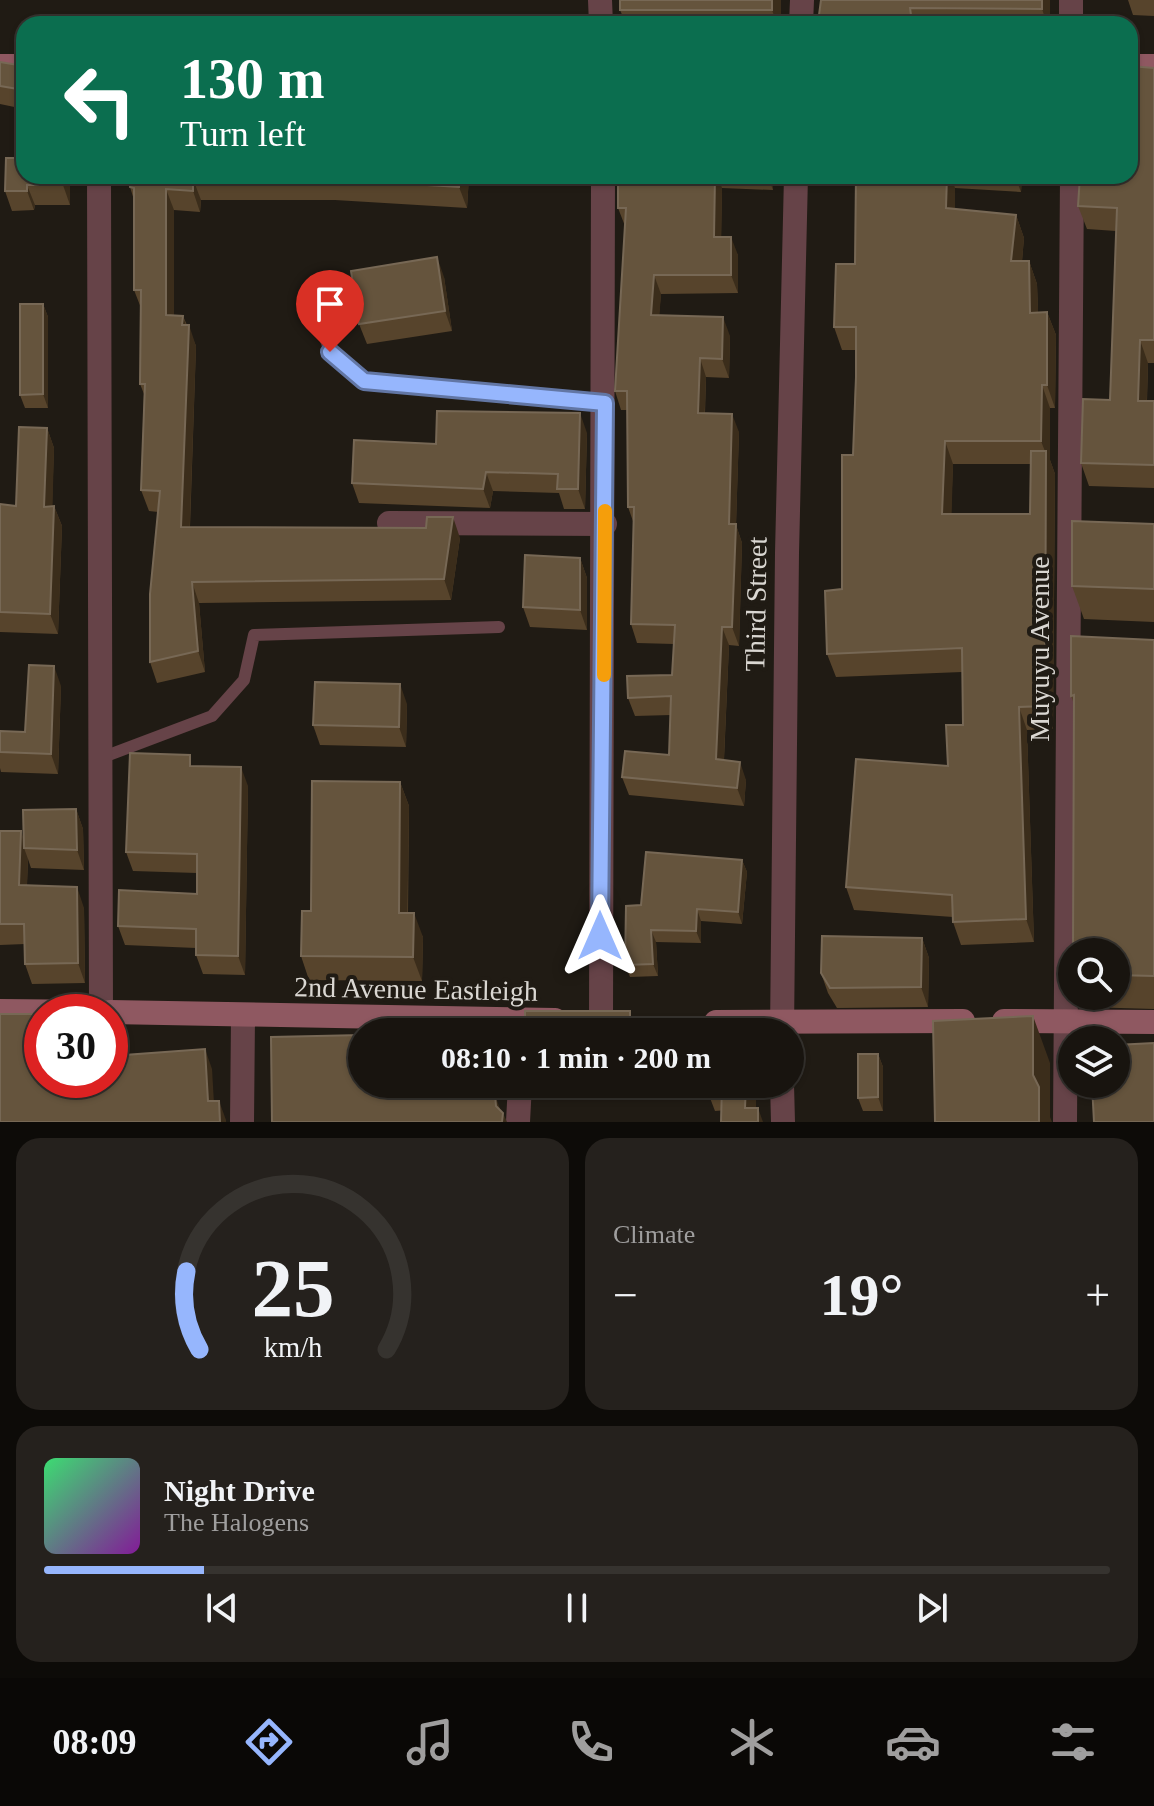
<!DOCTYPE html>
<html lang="en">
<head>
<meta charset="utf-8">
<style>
	:root { --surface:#18140f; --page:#25211d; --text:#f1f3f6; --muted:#9f9e9e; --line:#36332f; --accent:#96b6fd }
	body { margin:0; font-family:Georgia,serif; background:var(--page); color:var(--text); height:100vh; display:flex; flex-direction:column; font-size:30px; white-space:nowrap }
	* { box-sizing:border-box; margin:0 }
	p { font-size:26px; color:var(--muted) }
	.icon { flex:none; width:44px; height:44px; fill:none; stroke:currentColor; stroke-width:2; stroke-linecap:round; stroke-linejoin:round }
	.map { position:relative; height:1122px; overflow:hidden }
	.sheet { display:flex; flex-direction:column; gap:16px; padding:16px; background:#0d0b08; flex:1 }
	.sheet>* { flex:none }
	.hud { position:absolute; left:16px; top:16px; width:1122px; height:168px; border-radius:24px; box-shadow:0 2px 6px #0004,0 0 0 2px var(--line); background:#0b6e4f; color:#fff; overflow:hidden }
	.fabs { position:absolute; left:1058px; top:938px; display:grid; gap:16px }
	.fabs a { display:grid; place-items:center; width:72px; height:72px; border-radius:50%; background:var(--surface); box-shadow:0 2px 6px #0004,0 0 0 2px var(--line); font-size:40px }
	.speed { position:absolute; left:24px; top:994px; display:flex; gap:16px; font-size:40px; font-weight:700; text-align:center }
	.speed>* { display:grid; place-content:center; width:104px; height:104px; border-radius:50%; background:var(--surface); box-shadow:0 2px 6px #0004,0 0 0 2px var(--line); line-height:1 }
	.speed .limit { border:12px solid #d22; background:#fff; color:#111 }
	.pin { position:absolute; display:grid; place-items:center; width:68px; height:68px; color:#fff; margin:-82px -34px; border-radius:50% 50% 50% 0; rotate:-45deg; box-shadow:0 0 8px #0007 }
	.pin .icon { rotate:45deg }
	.me { position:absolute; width:88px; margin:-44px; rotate:0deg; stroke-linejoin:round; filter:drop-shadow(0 0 6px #0008) }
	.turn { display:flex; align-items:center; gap:28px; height:168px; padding:0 32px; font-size:36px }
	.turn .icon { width:104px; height:104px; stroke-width:2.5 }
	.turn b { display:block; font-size:56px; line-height:68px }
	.big { font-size:60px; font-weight:600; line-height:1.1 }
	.sheet .widget { flex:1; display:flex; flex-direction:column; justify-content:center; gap:12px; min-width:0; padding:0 28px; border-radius:24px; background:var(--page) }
	.sheet .dial { align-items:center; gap:0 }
	.dial svg { height:208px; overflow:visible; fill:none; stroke:var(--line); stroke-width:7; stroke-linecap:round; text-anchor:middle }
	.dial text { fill:var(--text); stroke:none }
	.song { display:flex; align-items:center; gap:24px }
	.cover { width:96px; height:96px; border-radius:12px; background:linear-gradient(135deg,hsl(140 70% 55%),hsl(290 70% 35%)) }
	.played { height:8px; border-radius:4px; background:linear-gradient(90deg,var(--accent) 15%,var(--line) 15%) }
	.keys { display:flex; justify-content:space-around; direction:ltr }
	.heat { display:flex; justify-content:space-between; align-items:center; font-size:44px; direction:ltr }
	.sheet .tiles { flex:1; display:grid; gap:16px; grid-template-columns:1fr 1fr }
	.widget:last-child { grid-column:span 2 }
	.trip { position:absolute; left:348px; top:1018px; width:456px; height:80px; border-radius:40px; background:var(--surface); box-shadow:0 2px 6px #0004,0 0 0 2px var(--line); font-weight:600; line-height:80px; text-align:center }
	.tab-bar { display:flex; height:128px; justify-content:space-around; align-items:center; background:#0a0806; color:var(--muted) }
	.tab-bar .icon { width:56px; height:56px }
	.tab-bar .selected { color:var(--accent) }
	.tab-bar b { font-size:36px; color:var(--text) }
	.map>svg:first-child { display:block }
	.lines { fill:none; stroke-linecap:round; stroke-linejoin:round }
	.lane { stroke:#664348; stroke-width:12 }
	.street { stroke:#664348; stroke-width:24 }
	.secondary { stroke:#8f5861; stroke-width:24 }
	.wall { fill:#57442c; fill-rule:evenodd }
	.shaded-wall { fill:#3b2d1b }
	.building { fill:#65543d; stroke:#776855; stroke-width:2 }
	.route-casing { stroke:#6276a4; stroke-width:20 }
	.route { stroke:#96b6fd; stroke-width:14 }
	.slow { stroke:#f59e0b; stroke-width:14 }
	.labels { text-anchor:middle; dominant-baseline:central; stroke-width:8; stroke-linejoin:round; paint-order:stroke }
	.street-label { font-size:28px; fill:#dad7d2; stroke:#201b14 }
</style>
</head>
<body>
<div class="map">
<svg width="1154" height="1122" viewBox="0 0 1154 1122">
	<rect width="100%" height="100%" fill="#201b14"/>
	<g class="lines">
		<g class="lane">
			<polyline points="309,290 330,352 364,381 605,403"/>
			<polyline points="98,759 212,716 244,680 254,635 499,627"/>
		</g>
		<g class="street">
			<polyline points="600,0 601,24"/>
			<polyline points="1071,0 1071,24"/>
			<polyline points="801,24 802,0"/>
			<polyline points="99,176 101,1012"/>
			<polyline points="389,523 605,524"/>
			<polyline points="601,1023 603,176"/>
			<polyline points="782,1032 787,553 796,176"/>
			<polyline points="782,1084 783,1122"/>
			<polyline points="242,1122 243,1017"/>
			<polyline points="518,1122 520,1084"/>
			<polyline points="1065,1122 1072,176"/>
		</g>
		<g class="secondary">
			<polyline points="0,66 24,66"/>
			<polyline points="1130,66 1154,66"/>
			<polyline points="0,1011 102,1012"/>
			<polyline points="110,1012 555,1020"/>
			<polyline points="1004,1021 1154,1022"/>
			<polyline points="716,1022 963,1021"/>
		</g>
	</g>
	<g class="wall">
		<polygon points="781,0 781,24 626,24 620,10"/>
		<polygon points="821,0 1050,0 1050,24 823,24 819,15"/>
		<polygon points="1128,0 1154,0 1154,16 1133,15"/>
		<polygon points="0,62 24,66 24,109 0,104"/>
		<polygon points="1154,68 1154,363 1148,363 1147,401 1154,401 1154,488 1089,486 1081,463 1110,400 1116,231 1087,229 1078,206"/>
		<polygon points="24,176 70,176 70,205 35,205 34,210 12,211 5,191"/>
		<polygon points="130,176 469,176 467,208 335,200 201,200 200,212 174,210 174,315 183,316 196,346 190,527 460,538 451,600 199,603 205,672 157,683 150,662 158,512 149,511 141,490 144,394 140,384 141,308 134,290 134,200 130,187"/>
		<polygon points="475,176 573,176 573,186 545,186 542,179"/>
		<polygon points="618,176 773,176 773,190 722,188 721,237 738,255 738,293 661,294 659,315 730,336 729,378 706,377 705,413 739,432 736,525 742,543 739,646 729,645 724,760 746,780 744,806 629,795 622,777 669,755 671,715 635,716 628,698 672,675 674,644 637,643 631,624 634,524 628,507 627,410 621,410 615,391 625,226 618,208"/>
		<path d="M856,176H1022L1021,192L955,188V209L1016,215L1024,238L1022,261H1029L1037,284L1038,312H1047L1056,335L1055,408H1050V460L1055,474L1053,729L1027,730L1034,942L961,945L953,922V917L854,910L846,887L948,766L963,725L962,672L836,677L827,654L842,589L853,455L856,350H842L834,327L855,264ZM953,464H1031L1030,514H951Z"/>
		<polygon points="444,277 452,331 367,344 359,324"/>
		<polygon points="43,304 48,317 48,408 25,408 20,395"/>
		<polygon points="47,428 54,448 52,506 54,506 62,526 58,634 0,632 0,504 16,506"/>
		<polygon points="587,433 585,509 564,509 559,493 493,491 490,508 359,503 352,483 436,444"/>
		<polygon points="1154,524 1154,622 1084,619 1072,586"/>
		<polygon points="580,558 587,578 587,630 530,627 523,607"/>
		<polygon points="1154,640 1154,1009 1085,1007 1081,996 1116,996 1116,952 1074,704 1071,696"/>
		<polygon points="61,686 58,774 1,772 0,768 0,731 25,732"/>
		<polygon points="407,704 406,747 320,745 313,725"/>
		<polygon points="194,766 248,786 245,975 203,974 196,955 196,948 125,945 118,926 197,894 197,873 133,871 126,852"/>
		<polygon points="400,782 409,806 408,913 423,937 422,981 309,980 301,956 311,911"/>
		<polygon points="76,809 83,829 84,870 31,868 28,859 27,885 84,908 85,983 32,984 25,964 25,944 0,945 0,831 23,838"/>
		<polygon points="742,860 747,872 742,924 701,921 701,943 656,942 658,976 630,977 625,965 641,905"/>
		<polygon points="922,938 929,958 928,1007 837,1008 828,993 821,973"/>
		<polygon points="878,1054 883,1067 883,1111 863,1111 858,1098"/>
		<polygon points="530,1084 756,1084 756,1108 715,1111 707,1090 640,1089 640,1097 535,1098"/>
	</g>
	<g class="shaded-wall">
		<polygon points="772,0 781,0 781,24 777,24 772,10"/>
		<polygon points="1042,0 1050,0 1050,24 1047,24 1042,9"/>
		<polygon points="63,176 70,176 70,205 63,185"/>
		<polygon points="460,176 469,176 467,208 459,187"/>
		<polygon points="569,176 573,176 573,186"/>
		<polygon points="715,176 718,176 722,188 721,255 714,237"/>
		<polygon points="768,176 773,176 773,190"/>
		<polygon points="947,176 951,176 955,188 955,232 946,208"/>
		<polygon points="1015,176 1022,176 1021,192"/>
		<polygon points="193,179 201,200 200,212 193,191"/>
		<polygon points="27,185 35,205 34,210 27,191"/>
		<polygon points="166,189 174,210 174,336 166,315"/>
		<polygon points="1016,215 1024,238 1020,284 1011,261"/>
		<polygon points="731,237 738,255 738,293 731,275"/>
		<polygon points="437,257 444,277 452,331 445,311"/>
		<polygon points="1029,261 1037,284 1039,336 1030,313"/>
		<polygon points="654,275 661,294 658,334 651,315"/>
		<polygon points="43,304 48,317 48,408 43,394"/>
		<polygon points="1047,312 1056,335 1055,408 1047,385"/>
		<polygon points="183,316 188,332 189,325 196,346 189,548 181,527"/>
		<polygon points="723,317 730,336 729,378 722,359"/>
		<polygon points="1140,340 1148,363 1146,424 1138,401"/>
		<polygon points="700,358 706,377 704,431 698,413"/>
		<polygon points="1042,385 1050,408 1050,460 1055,474 1053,729 1045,706 1046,454 1041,441"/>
		<polygon points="580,413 587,433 585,509 578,489"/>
		<polygon points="732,414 739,432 736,525 742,543 739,646 732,627 729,524"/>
		<polygon points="47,428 54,448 52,527 44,507"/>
		<polygon points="945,441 953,464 951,537 942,514"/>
		<polygon points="486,472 493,491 490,508 483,489"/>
		<polygon points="54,506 62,526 58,634 50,614"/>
		<polygon points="453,517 460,538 451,600 444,579"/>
		<polygon points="580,558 587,578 587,630 580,610"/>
		<polygon points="192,582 199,603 205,672 198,651"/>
		<polygon points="722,627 729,645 723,778 716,759"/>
		<polygon points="54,666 61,686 58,774 51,754"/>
		<polygon points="400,684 407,704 406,747 399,727"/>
		<polygon points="1019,707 1027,730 1034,942 1026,919"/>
		<polygon points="740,762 746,780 744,806 737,788"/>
		<polygon points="241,767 248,786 245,975 238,956"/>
		<polygon points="400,782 409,806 407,937 399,913"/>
		<polygon points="76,809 83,829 84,870 77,850"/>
		<polygon points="21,831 27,848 24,848 28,859 26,905 19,885"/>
		<polygon points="742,860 747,872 742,924 738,912"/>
		<polygon points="77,887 84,908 85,983 78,963"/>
		<polygon points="697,909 701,921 701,943 696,931"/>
		<polygon points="414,913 423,937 422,981 413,957"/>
		<polygon points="651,930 656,942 658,976 653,964"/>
		<polygon points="922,938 929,958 928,1007 921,987"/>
		<polygon points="1033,1016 1050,1063 1050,1117 1052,1122 1039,1122 1033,1075"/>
		<polygon points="747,1018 752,1032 747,1032"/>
		<polygon points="205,1049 212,1069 215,1121 208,1101"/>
		<polygon points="878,1054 883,1067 883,1111 878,1097"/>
		<polygon points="635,1084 638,1084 640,1089 640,1097"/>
		<polygon points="746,1084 756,1084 756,1122 745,1108"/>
		<polygon points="495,1095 503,1117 503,1113 507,1122 502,1122 496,1106"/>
		<polygon points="219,1101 226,1120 226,1122 220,1122"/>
		<polygon points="758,1108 763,1122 758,1122"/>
	</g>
	<g class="building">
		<rect x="620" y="0" width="152" height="10"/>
		<polygon points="821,0 1042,0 1042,9 910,8 911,15 819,15"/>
		<polygon points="0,62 24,66 24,90 0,86"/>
		<polygon points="1130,66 1154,68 1154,340 1140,340 1138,401 1154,401 1154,465 1081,463 1083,399 1110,400 1117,208 1078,206 1080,176 1130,176"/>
		<polygon points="6,158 24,158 24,176 63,176 63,185 27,185 27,191 5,191"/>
		<polygon points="130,176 460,176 459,187 327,179 193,179 193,191 166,189 166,315 183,316 182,325 189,325 181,527 426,528 427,517 453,517 444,579 192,582 198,651 150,662 150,594 160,491 141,490 145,384 140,384 141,290 134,290 134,188 130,187"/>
		<polygon points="618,176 715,176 714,237 731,237 731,275 654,275 651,315 723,317 722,359 700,358 698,413 732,414 729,524 736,524 732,627 722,627 716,759 740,762 737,788 622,777 625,751 669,755 671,696 628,698 627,676 672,675 675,625 631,624 634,507 628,507 627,391 615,391 626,208 618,208"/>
		<polygon points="856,176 947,176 946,208 1016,215 1011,261 1029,261 1030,313 1047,312 1047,385 1042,385 1041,441 945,441 942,514 1030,514 1031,451 1046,451 1045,706 1019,707 1026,919 953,922 952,895 846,887 856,759 948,766 946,725 963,725 962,648 827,654 825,591 842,589 842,455 853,455 856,377 856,327 834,327 836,264 855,264"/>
		<polygon points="437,257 445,311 359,324 351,271"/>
		<polygon points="20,304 43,304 43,394 20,395"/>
		<polygon points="437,411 580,413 578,489 557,489 558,474 486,472 483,489 352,483 354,440 436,444"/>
		<polygon points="19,427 47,428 44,507 54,506 50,614 0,612 0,504 16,506"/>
		<polygon points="1072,521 1154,524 1154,589 1072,586"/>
		<polygon points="525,555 580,558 580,610 523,607"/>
		<polygon points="1071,636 1154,640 1154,976 1116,975 1116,952 1073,952 1074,695 1071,696"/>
		<polygon points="29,665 54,666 51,754 0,752 0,731 25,732"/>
		<polygon points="315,682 400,684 399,727 313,725"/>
		<polygon points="130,753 190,755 190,766 241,767 238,956 196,955 196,929 118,926 119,890 197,894 197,854 126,852"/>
		<polygon points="312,781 400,782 399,913 414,913 413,957 301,956 302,911 311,911"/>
		<polygon points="76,809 77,850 24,848 23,810"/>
		<polygon points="0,831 21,831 19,885 77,887 78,963 25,964 24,924 0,924"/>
		<polygon points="646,852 742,860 738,912 697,909 696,931 651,930 653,964 625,965 626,906 641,905"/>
		<polygon points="822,936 922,938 921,987 830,988 821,973"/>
		<polygon points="525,1011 630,1011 630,1017 747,1018 747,1032 525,1032"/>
		<polygon points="0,1014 42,1014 42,1080 110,1080 111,1056 205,1049 208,1101 219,1101 220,1122 0,1122"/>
		<polygon points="1033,1016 1033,1075 1039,1087 1039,1122 935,1122 933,1021"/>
		<polygon points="362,1035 362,1084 390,1084 495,1095 496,1106 503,1113 502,1122 272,1122 271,1037"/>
		<polygon points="1154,1043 1154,1122 1094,1122 1092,1084 1116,1084 1116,1045"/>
		<polygon points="858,1054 878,1054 878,1097 858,1098"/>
		<polygon points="706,1084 746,1084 745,1108 758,1108 758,1122 721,1122 722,1084"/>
	</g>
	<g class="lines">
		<g class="route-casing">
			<polyline id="route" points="330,352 364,381 605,403 600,936"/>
		</g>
		<use href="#route" class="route"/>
		<polyline class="slow" points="604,675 605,511"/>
	</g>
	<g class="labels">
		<g class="street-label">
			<text transform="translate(756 604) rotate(-89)">Third Street</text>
			<text transform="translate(1039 649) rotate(-90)">Muyuyu Avenue</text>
			<text transform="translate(416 989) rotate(1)">2nd Avenue Eastleigh</text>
		</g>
	</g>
</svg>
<div class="fabs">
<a><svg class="icon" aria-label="search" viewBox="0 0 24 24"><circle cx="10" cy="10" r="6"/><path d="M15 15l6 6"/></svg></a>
<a><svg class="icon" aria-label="layers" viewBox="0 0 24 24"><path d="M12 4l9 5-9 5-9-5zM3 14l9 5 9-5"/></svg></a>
</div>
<div class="speed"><div class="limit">30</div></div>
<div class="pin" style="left:330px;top:352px;background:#d93025"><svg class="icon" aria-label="arrive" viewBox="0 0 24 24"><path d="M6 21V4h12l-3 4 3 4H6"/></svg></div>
<svg class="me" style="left:600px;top:936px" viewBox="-20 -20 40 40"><path d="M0-17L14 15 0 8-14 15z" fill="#96b6fd" stroke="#fff" stroke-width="4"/></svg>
<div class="trip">08:10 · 1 min · 200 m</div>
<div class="hud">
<div class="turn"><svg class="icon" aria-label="left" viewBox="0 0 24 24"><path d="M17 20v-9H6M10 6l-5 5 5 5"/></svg><div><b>130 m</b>Turn left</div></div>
</div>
</div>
<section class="sheet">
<div class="tiles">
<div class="widget dial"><svg viewBox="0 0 100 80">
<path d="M14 69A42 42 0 1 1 86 69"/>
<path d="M14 69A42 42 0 0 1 9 39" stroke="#96b6fd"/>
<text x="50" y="56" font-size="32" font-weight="700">25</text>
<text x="50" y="72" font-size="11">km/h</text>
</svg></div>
<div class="widget"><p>Climate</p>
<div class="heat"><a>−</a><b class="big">19°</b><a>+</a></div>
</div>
<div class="widget">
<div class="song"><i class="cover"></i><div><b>Night Drive</b><p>The Halogens</p></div></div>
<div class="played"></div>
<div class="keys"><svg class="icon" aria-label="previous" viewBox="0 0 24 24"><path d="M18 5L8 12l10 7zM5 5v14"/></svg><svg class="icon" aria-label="pause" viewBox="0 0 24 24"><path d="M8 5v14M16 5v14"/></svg><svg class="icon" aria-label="next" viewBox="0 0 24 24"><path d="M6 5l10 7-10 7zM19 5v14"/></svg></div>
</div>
</div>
</section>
<nav class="tab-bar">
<b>08:09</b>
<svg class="icon selected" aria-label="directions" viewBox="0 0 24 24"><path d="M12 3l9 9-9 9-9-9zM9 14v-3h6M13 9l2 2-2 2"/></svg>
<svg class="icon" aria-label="music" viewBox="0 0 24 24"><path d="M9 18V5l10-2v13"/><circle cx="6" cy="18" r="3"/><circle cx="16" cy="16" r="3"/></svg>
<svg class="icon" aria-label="phone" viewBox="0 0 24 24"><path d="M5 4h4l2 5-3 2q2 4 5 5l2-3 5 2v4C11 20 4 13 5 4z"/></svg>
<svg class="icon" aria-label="climate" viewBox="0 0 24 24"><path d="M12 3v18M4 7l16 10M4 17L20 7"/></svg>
<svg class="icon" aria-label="car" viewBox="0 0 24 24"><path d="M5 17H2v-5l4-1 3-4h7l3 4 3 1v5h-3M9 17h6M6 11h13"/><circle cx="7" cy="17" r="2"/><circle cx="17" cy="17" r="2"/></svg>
<svg class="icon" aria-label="filters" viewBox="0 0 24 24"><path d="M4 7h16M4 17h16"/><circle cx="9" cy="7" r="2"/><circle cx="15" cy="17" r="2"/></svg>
</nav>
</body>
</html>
